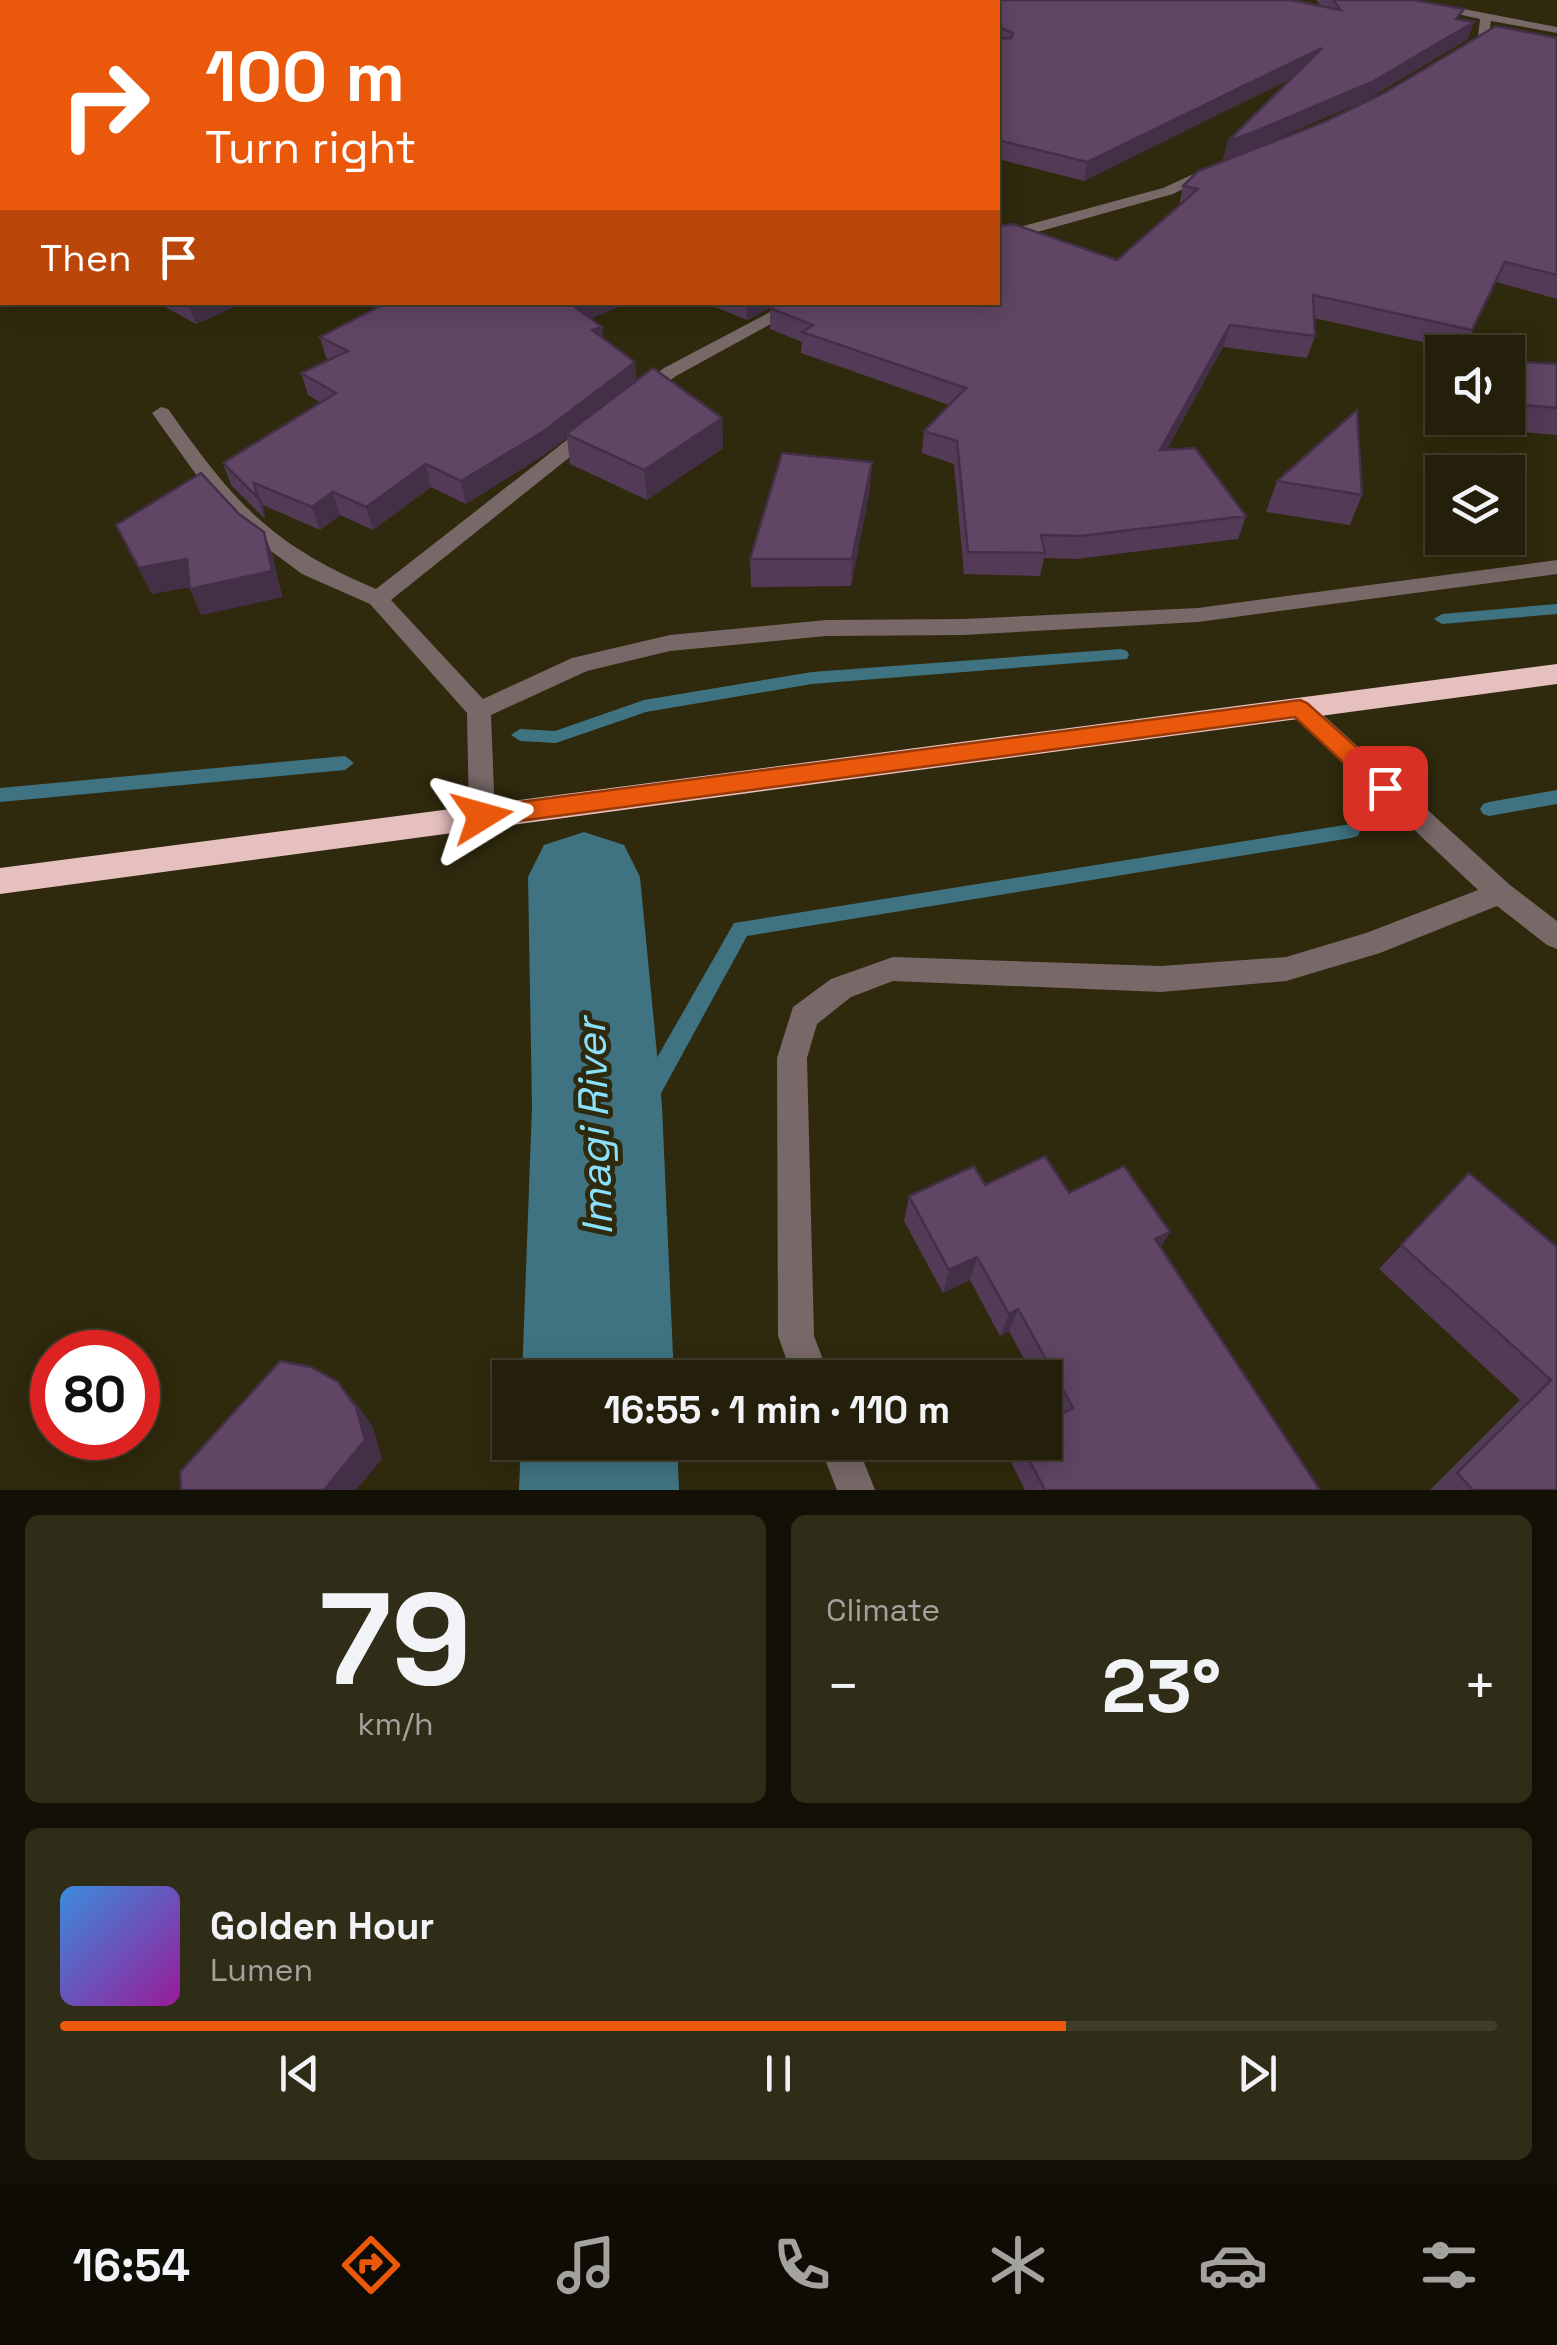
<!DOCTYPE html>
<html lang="en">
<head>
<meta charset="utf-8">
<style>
	:root { --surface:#231f0a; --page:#2f2c18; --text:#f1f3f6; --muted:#a3a29c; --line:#403d2b; --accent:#ea580c }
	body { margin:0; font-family:"Space Grotesk",sans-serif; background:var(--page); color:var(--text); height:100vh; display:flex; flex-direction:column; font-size:38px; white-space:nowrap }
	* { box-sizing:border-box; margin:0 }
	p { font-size:32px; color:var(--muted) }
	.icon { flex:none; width:55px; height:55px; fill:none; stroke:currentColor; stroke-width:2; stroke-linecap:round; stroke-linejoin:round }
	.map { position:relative; height:1490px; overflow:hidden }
	.details { display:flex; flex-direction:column; gap:25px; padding:25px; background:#131106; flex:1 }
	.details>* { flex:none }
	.top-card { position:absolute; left:0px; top:0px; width:1000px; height:305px; box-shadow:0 5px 25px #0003,0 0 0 2px var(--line); background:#ea580c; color:#fff; overflow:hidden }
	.buttons { position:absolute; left:1425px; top:335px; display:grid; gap:20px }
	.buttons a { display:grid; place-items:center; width:100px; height:100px; border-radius:0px; background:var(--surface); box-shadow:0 5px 25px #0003,0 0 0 2px var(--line); font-size:50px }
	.speed { position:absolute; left:30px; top:1330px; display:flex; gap:20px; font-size:50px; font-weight:700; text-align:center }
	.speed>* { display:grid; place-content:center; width:130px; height:130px; border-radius:50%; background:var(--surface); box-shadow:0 5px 25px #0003,0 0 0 2px var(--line); line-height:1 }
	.speed .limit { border:15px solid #d22; background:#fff; color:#111 }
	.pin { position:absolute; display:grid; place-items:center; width:85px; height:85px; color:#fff; margin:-42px; border-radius:20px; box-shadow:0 5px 15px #0006 }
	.me { position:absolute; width:110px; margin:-55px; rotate:82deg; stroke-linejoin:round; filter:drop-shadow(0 0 8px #0008) }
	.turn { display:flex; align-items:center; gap:35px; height:210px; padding:0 40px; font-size:45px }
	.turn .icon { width:130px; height:130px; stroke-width:2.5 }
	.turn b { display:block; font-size:70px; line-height:85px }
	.then { display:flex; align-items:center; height:95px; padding:0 40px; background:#0003; gap:20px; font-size:38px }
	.big { font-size:75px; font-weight:800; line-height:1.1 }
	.details .widget { flex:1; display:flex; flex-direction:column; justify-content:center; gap:15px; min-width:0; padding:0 35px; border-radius:15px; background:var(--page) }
	.details .dial { align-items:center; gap:0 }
	.dial b { font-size:130px; line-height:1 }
	.song { display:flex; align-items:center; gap:30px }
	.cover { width:120px; height:120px; border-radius:15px; background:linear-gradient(135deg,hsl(210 70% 55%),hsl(300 70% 35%)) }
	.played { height:10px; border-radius:5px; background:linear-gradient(90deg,var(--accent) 70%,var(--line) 70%) }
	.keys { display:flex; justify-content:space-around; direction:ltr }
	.heat { display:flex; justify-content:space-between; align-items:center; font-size:55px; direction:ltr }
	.details .tiles { flex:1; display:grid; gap:25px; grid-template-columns:1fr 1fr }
	.widget:last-child { grid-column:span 2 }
	.trip { position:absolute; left:492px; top:1360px; width:570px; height:100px; border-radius:0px; background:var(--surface); box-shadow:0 5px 25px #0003,0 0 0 2px var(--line); font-weight:800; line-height:100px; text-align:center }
	.tabs { display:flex; height:160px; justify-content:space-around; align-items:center; background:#0e0c04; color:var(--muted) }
	.tabs .icon { width:70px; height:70px }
	.tabs .on { color:var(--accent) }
	.tabs b { font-size:45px; color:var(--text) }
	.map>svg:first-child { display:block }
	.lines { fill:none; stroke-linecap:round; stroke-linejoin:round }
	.stream { fill:#3f7382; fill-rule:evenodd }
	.river { fill:#3f7382; fill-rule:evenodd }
	.street { fill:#786868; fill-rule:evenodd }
	.highway { fill:#e6c0bf; fill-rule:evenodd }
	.wall { fill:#533b57 }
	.shaded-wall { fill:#433047 }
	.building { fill:#604565; stroke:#433047; stroke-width:2.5; fill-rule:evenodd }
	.route { fill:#ea580c; stroke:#983908; stroke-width:2.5 }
	.labels { text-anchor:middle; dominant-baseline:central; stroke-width:10; stroke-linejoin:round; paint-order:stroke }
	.near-water-label { font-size:42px; font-style:italic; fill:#8be1fb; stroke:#2f290d }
</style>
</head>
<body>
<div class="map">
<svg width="1557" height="1490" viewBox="0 0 1557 1490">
	<rect width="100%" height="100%" fill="#2f290d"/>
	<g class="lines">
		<g class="stream">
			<polygon points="1557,604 1557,614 1442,624 1434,619 1442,614"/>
			<polygon points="1121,649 1127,651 1129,655 1127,659 812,684 646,712 556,743 520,741 511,735 520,729 555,731 644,700 812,672"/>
			<polygon points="345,756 354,763 345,770 0,802 0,788"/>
			<polygon points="1557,790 1557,804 1489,816 1483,814 1480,809 1483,804 1489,802"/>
			<polygon points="1351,824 1358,826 1360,831 1358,836 1351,838 747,936 653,1108 597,1116 589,1113 586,1106 589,1099 638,1091 734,923"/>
		</g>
		<g class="river">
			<polygon points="584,832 624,845 640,877 662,1106 674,1378 522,1378 532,1106 528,877 544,845"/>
			<polygon points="521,1442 677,1442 679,1490 519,1490"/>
		</g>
		<g class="street">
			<polygon points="724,0 754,0 756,2 727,2"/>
			<polygon points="1394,0 1417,0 1557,27 1557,33 1491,21 1488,40 1461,59 1455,55 1478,37 1480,19"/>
			<polygon points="1211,166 1223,169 1173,194 998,243 998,233 1163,188"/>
			<polygon points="789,302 811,302 676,376 644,400 630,400 628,396 664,368"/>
			<path d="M161,407L168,409C234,502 269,544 376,589L586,425H600V433L391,600L483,699L572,658L670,635L826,620L963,619L1198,608L1557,560V574L1198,622L963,635L826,636L670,651L587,671L491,715L495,816L491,823H473L469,816L467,713L370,604L302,574L252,537L200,480L152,413Z"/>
			<polygon points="1300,699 1309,702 1510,885 1557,921 1557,949 1547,945 1497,906 1380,953 1286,981 1161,992 893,981 851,997 817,1024 807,1058 814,1336 830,1378 793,1378 778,1336 777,1058 793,1007 831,979 893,957 1161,966 1286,957 1366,933 1478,890 1291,714 1288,708 1291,702"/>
			<polygon points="818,1442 856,1442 875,1490 837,1490"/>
		</g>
		<polygon class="highway" points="1557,664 1557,684 0,894 0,868"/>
	</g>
	<g class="wall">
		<polygon points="0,0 330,0 323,2 2,2 2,61 0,60"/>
		<polygon points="854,0 1291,0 1321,6 1316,0 1413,0 1460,20 1468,39 1366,100 1246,152 1223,160 1228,141 1291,78 1084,181 998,159 998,2 866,2"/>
		<polygon points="1557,38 1557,299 1496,282 1463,351 1314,318 1315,336 1307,358 1223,347 1167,449 1246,516 1238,539 1076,559 1044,558 1040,576 964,574 954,464 922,453 924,431 949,405 801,353 802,342 770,329 770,308 747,320 703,302 998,302 998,226 1117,260 1179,206 1183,186"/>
		<polygon points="156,302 245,302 196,324"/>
		<polygon points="592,319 602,327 603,339 637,380 722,418 723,448 647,500 570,464 567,438 547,453 466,504 431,487 373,530 340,515 320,530 263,505 265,519 231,485 223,463 321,403 308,395 301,373 329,360 326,358 320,337"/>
		<polygon points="1508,361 1557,364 1557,435 1511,431 1504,418 1508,418"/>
		<polygon points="1277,481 1362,495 1350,525 1266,512"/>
		<polygon points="870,489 851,586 751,587 750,559"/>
		<polygon points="116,525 264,532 273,557 282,597 201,615 190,587 152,594"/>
		<polygon points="1469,1173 1557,1247 1557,1490 1430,1490 1520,1400 1379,1269"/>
		<polygon points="985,1185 1069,1193 1170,1232 1160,1247 1320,1490 1025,1490 1008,1456 1015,1442 1045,1442 1056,1417 1045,1397 1045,1378 1034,1378 1009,1331 1000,1336 970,1280 943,1293 904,1221 909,1196"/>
	</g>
	<g class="shaded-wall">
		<polygon points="279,0 330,0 323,2 272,2"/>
		<polygon points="1474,22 1468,39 1366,100 1246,152 1223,160 1228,141"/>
		<polygon points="1322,48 1317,66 1084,181 1087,162"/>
		<polygon points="190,302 245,302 196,324 188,303"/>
		<polygon points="579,302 630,302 575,326 572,305"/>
		<polygon points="747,302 780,302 747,320"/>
		<polygon points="1230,325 1223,347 1154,472 1160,450"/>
		<polygon points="602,327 604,348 592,330"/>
		<polygon points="635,362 637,384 566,434 567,438 547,453 466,504 461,481"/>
		<polygon points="722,418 723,448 647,500 644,470"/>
		<polygon points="872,462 870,489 851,586 852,559"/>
		<polygon points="426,464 431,487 373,530 366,507"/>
		<polygon points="254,483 263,505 265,519 257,497"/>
		<polygon points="333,492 340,515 320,530 312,507"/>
		<polygon points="264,532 273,557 282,597 201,615 190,589"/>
		<polygon points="187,559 198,585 152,594 139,568"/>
		<polygon points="1170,1232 1155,1256 1155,1239"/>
		<polygon points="977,1257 970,1280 943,1293 949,1270"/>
		<polygon points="1018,1309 1009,1331 1000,1336 1009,1314"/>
		<polygon points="338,1382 355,1402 373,1427 382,1459 356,1490 324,1490"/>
	</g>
	<g class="building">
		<polygon points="0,0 279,0 272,2 2,2 2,46 0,45"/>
		<path d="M889,0H1291L1341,10L1333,0H1413L1464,9L1456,19L1474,22L1372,82L1251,133L1228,141L1322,48L1087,162L998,140V2H884ZM998,27L1013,33L1011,38L998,39Z"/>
		<polygon points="1496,26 1557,38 1557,275 1505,262 1472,330 1313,295 1315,336 1230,325 1160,450 1195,448 1246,516 1081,536 1041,535 1045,553 968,552 957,441 924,431 966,388 802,332 813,325 770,308 779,302 998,302 998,221 998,226 1013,224 1117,260 1198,189 1183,186 1198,171 1324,122 1386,92"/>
		<polygon points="388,302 579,302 572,305 602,327 592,330 635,362 544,431 461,481 426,464 366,507 333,492 312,507 254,483 257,497 223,463 336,393 301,373 348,351 320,337"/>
		<polygon points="1508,361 1557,364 1557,408 1524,405 1508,373"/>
		<polygon points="653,368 722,418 644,470 566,434"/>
		<polygon points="1357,410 1362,495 1277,481"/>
		<polygon points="782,453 872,462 852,559 750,559"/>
		<polygon points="201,473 239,514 264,532 272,571 190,589 187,559 139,568 116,525"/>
		<polygon points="1045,1156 1069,1193 1124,1166 1170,1232 1155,1239 1320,1490 1045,1490 1020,1442 1045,1442 1045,1423 1073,1408 1018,1309 1009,1314 977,1257 949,1270 909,1196 974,1166 985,1185"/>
		<polygon points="1469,1173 1557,1247 1557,1490 1473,1490 1457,1473 1551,1380 1401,1245"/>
		<polygon points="280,1361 311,1367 338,1382 356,1407 365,1440 324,1490 181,1490 180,1472"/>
	</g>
	<polygon class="route" points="1300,700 1307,703 1394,781 1397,788 1394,794 1377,794 1295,717 482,826 474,823 470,816 474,810 482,807"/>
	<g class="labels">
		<g class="near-water-label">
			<text transform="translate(594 1127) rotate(-92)">Imagi River</text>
		</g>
	</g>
</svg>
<div class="buttons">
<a><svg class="icon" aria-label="sound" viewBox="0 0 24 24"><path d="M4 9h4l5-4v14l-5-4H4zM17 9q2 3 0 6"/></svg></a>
<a><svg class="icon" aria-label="layers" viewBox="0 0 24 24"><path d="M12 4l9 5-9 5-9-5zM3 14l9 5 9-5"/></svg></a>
</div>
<div class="speed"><div class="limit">80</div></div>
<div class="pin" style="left:1385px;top:788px;background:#d93025"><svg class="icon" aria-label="arrive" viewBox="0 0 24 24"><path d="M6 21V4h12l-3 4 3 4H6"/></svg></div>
<svg class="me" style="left:482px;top:816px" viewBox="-20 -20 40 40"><path d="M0-17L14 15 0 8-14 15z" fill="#ea580c" stroke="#fff" stroke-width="4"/></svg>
<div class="trip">16:55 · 1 min · 110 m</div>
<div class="top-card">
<div class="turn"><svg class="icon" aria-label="right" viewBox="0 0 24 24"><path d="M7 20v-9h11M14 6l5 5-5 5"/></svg><div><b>100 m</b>Turn right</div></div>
<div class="then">Then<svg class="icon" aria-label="arrive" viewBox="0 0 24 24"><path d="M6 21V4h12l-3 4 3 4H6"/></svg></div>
</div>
</div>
<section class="details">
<div class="tiles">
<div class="widget dial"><b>79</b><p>km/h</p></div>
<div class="widget"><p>Climate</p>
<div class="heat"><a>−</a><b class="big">23°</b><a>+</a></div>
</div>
<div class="widget">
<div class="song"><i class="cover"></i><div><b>Golden Hour</b><p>Lumen</p></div></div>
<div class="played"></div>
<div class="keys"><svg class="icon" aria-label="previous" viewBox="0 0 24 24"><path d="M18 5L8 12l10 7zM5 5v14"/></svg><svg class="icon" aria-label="pause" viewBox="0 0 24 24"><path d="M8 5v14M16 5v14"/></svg><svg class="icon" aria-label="next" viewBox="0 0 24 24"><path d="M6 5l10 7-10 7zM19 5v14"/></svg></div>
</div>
</div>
</section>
<nav class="tabs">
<b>16:54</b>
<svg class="icon on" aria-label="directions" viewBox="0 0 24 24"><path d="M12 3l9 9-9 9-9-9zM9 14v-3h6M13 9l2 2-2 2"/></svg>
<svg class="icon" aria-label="music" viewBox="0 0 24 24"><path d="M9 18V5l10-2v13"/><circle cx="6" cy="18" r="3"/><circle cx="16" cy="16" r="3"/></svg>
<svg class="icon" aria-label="phone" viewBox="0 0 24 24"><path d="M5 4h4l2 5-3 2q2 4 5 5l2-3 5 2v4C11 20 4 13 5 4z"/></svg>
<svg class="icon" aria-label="climate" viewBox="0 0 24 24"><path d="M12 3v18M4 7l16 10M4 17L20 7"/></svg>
<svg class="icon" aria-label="car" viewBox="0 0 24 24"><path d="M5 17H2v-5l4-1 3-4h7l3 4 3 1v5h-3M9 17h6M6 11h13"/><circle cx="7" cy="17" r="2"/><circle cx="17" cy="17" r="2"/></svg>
<svg class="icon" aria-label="filters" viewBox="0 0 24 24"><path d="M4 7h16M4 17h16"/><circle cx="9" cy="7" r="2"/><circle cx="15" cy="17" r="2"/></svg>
</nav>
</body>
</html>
